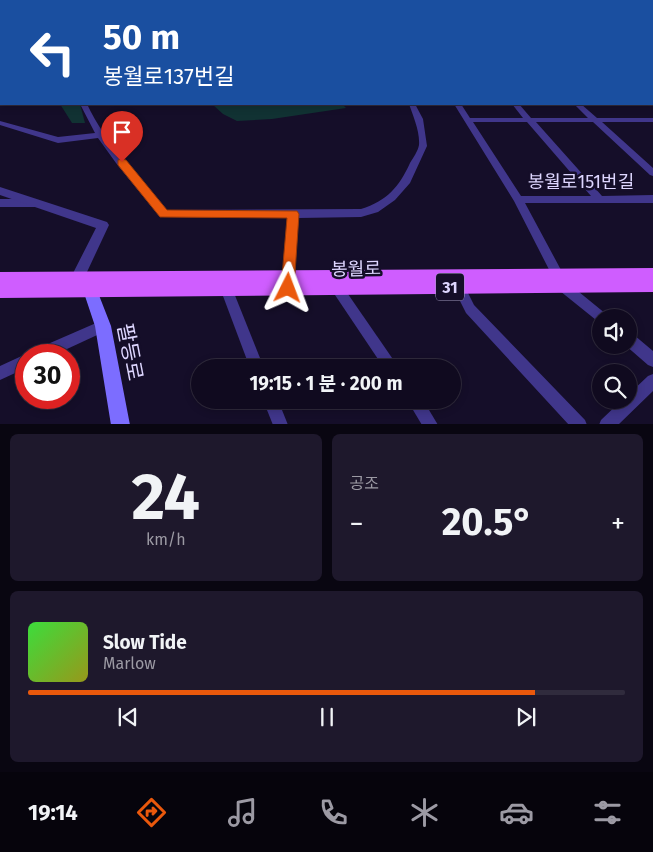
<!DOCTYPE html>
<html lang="ko">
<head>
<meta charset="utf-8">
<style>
	:root { --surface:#100a1f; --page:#1e182c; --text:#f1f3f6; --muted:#9c9aa4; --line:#302b3d; --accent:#ea580c }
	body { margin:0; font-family:"Fira Sans","Noto Sans KR",sans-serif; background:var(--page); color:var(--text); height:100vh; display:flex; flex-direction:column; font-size:19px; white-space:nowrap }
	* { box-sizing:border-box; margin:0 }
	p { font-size:16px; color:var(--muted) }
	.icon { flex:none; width:28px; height:28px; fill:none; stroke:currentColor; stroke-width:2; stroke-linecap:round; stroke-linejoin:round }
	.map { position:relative; height:424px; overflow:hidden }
	.drawer { display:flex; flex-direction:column; gap:10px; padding:10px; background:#090611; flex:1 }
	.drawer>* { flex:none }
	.hud { position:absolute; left:0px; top:0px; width:654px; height:105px; box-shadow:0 2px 8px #0003,0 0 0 1px var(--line); background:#1a4fa0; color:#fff; overflow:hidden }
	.controls { position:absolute; left:592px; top:309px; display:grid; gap:10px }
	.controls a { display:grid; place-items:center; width:45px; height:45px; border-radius:50%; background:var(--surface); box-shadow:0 2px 8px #0003,0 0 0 1px var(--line); font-size:25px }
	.speed { position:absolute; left:15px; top:344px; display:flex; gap:10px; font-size:25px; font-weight:700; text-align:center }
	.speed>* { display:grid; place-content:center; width:65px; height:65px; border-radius:50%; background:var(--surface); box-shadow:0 2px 8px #0003,0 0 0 1px var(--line); line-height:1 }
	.speed .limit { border:8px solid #d22; background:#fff; color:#111 }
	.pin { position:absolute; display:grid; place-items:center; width:42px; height:42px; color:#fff; margin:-51px -21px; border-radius:50% 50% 50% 0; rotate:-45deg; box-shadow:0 0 5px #0007 }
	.pin .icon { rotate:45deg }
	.me { position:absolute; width:55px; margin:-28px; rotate:3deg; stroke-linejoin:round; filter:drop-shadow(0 0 4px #0008) }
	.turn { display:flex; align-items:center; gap:18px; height:105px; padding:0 20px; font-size:22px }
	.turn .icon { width:65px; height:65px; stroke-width:2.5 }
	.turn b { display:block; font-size:35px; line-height:42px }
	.big { font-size:38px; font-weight:700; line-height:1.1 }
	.drawer .tile { flex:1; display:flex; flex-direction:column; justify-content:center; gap:8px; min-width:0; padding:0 18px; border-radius:8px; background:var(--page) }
	.drawer .dial { align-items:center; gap:0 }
	.dial b { font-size:65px; line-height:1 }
	.song { display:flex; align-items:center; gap:15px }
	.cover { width:60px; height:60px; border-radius:8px; background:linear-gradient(135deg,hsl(120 70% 55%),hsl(60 70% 35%)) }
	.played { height:5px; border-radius:2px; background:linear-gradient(90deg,var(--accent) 85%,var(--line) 85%) }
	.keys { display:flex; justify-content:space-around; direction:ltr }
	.heat { display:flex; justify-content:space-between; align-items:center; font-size:28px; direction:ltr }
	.drawer .tiles { flex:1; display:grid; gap:10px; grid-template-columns:1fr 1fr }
	.tile:last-child { grid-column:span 2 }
	.trip { position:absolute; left:191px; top:359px; width:270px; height:50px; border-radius:25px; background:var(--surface); box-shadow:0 2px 8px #0003,0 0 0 1px var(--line); font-weight:700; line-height:50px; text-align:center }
	.menu { display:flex; height:80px; justify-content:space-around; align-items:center; background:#06040c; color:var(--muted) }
	.menu .icon { width:35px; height:35px }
	.menu .selected { color:var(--accent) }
	.menu b { font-size:22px; color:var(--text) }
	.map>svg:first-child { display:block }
	.green { fill:#113233 }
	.water { fill:#071a49 }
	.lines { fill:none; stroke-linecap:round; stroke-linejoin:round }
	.minor { fill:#40368b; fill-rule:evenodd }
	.tertiary { fill:#40368b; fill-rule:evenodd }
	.secondary { fill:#7c6dff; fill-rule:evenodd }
	.primary { fill:#cf5dff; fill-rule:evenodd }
	.route { fill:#ea580c; stroke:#983908 }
	.labels { text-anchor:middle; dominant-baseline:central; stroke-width:5; stroke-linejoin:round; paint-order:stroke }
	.shield { fill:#150e29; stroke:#a29abf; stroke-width:1 }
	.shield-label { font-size:16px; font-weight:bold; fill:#ded6ff }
	.street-label { font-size:18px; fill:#ded6ff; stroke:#150e29 }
	.near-street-label { font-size:21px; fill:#ded6ff; stroke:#150e29 }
</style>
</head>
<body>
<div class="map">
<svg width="653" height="425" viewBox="0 0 653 425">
	<rect width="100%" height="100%" fill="#150e29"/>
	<g class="green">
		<polygon points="0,0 280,0 282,1 1,1 1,102"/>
		<polygon points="60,104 80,104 85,123 72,123"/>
		<polygon points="212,104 342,104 346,108 272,119 237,121 223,114"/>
	</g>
	<polygon class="water" points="319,0 653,0 653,9 652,1"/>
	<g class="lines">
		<g class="minor">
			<rect x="300" y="0" width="4" height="1"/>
			<polygon points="652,38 653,39 653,43 652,43"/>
			<rect x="652" y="70" width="1" height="5"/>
			<path d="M80,104H87C106,144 137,176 167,210L361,209C387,201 399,187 410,163C413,158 418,151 419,145C420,131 413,116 409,104H415L423,119L427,146L410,183L395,200L378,212L361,217L298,218L294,282L292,286L288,287L284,286L282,282L288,218L160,217L116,163L98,138L58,143L0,125V121L58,137L95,133Z"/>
			<path d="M454,104H461L470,118H523L512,104H519L531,118H588L574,104H581L597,118H653V122H602L653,168V176L650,175L593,122H536L602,196L653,195V203H525L568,283L606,314L608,318H601V324L560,291L514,201ZM473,122H527L591,196H521Z"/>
			<polygon points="0,199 36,199 41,203 36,207 0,207"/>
			<polygon points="459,282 463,283 474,305 585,420 587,425 569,425 466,313 453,287 455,283"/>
			<polygon points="226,283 230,284 232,288 264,368 250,368 220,288 222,284"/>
			<polygon points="337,283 341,284 399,368 384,368 333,292 331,288 333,284"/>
			<polygon points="103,320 108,322 109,326 108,330 54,355 32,355 34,350"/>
			<polygon points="629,334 634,335 653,351 653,367 648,365 625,345 629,345"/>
			<polygon points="26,354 28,355 26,355 26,368 0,380 0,366"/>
			<polygon points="653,374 653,391 618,425 599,425 601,420 622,400 629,400 629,394 648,376"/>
			<polygon points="263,400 278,400 288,425 273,425"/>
			<polygon points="407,400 423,400 438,425 422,425"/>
		</g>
		<polygon class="tertiary" points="0,187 107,222 109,225 79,289 74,291 69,289 67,285 96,228 0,195"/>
		<g class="secondary">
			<polygon points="308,0 316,0 317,1 309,1"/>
			<rect x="652" y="31" width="1" height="4"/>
			<polygon points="90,283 95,285 111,326 130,425 111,425 95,326 83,290 85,285"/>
		</g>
		<polygon class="primary" points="653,268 653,292 0,298 0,272"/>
	</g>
	<polygon class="route" points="122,159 126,160 167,210 297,211 299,214 294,288 292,293 288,294 283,293 281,288 287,218 160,217 118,165 118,160"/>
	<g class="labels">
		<rect class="shield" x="436" y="273.5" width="28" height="27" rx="4"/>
		<g class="shield-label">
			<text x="450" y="287">31</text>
		</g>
		<g class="street-label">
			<text x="581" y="182">봉월로151번길</text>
			<text transform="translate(356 269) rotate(-1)">봉월로</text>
		</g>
		<g class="near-street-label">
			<text transform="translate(130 352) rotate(79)">팔등로</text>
		</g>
	</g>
</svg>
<div class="controls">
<a><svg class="icon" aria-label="sound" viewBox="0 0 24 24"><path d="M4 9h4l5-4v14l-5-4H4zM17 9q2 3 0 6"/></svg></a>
<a><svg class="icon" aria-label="search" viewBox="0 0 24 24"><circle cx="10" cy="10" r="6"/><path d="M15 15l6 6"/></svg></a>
</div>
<div class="speed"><div class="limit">30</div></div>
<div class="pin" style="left:122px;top:162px;background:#d93025"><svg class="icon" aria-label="arrive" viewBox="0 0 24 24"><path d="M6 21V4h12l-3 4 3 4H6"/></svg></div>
<svg class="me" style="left:288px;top:288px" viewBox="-20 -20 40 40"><path d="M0-17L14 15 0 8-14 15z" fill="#ea580c" stroke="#fff" stroke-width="4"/></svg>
<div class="trip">19:15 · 1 분 · 200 m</div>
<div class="hud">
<div class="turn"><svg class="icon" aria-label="left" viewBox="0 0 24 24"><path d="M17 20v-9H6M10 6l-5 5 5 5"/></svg><div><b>50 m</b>봉월로137번길</div></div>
</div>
</div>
<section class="drawer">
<div class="tiles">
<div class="tile dial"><b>24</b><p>km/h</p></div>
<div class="tile"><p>공조</p>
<div class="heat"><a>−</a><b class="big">20.5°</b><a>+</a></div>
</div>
<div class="tile">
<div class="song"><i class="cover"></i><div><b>Slow Tide</b><p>Marlow</p></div></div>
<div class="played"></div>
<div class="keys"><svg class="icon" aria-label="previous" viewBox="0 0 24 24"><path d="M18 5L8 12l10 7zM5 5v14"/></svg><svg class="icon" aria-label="pause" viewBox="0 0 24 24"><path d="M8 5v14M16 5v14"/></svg><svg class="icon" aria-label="next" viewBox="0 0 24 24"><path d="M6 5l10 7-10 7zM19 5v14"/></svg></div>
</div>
</div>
</section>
<nav class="menu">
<b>19:14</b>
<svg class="icon selected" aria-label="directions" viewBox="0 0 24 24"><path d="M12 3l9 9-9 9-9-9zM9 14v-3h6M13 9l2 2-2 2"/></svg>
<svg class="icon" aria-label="music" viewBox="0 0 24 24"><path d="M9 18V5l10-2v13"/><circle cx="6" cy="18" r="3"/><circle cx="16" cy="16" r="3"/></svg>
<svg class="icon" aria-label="phone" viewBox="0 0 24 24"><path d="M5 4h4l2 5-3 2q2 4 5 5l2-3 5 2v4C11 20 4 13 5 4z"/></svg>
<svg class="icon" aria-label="climate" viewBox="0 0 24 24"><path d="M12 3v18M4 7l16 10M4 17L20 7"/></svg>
<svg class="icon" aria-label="car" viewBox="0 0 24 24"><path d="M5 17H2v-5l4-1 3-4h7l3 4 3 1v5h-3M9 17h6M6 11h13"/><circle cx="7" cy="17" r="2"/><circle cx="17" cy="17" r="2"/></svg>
<svg class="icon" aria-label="filters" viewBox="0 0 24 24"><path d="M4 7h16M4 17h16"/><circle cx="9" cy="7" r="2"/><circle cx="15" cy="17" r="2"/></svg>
</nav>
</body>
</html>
